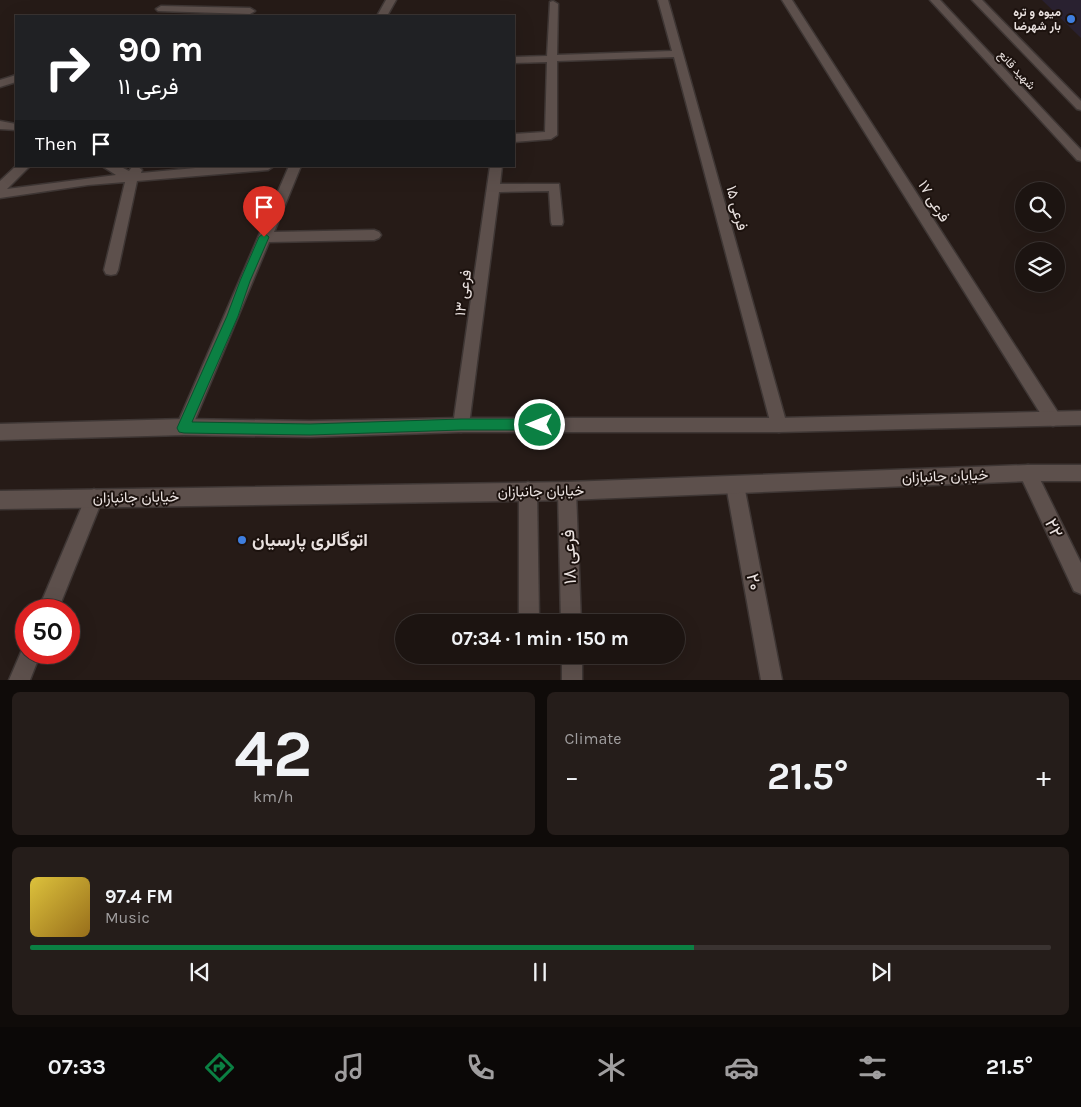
<!DOCTYPE html>
<html lang="en">
<head>
<meta charset="utf-8">
<style>
	:root { --surface:#1c1411; --page:#251d1a; --text:#f1f3f6; --muted:#a09e9f; --line:#3a3331; --accent:#0b8043 }
	body { margin:0; font-family:Karla,Vazirmatn,sans-serif; background:var(--page); color:var(--text); height:100vh; display:flex; flex-direction:column; font-size:19px; white-space:nowrap }
	* { box-sizing:border-box; margin:0 }
	p { font-size:16px; color:var(--muted) }
	.icon { flex:none; width:28px; height:28px; fill:none; stroke:currentColor; stroke-width:2; stroke-linecap:round; stroke-linejoin:round }
	.map { position:relative; height:680px; overflow:hidden }
	.panel { display:flex; flex-direction:column; gap:12px; padding:12px; background:#0f0b09; flex:1 }
	.panel>* { flex:none }
	.hud { position:absolute; left:15px; top:15px; width:500px; height:152px; border-radius:0px; box-shadow:0 5px 20px #0002,0 0 0 1px var(--line); background:#202124; color:#fff; overflow:hidden }
	.buttons { position:absolute; left:1015px; top:182px; display:grid; gap:10px }
	.buttons a { display:grid; place-items:center; width:50px; height:50px; border-radius:50%; background:var(--surface); box-shadow:0 5px 20px #0002,0 0 0 1px var(--line); font-size:25px }
	.speed { position:absolute; left:15px; top:599px; display:flex; gap:10px; font-size:25px; font-weight:700; text-align:center }
	.speed>* { display:grid; place-content:center; width:65px; height:65px; border-radius:50%; background:var(--surface); box-shadow:0 5px 20px #0002,0 0 0 1px var(--line); line-height:1 }
	.speed .limit { border:8px solid #d22; background:#fff; color:#111 }
	.pin { position:absolute; display:grid; place-items:center; width:42px; height:42px; color:#fff; margin:-51px -21px; border-radius:50% 50% 50% 0; rotate:-45deg; box-shadow:0 0 5px #0007 }
	.pin .icon { rotate:45deg }
	.me { position:absolute; width:55px; margin:-28px; rotate:270deg; stroke-linejoin:round; filter:drop-shadow(0 0 4px #0008) }
	.turn { display:flex; align-items:center; gap:18px; height:105px; padding:0 20px; font-size:22px }
	.turn .icon { width:65px; height:65px; stroke-width:2.5 }
	.turn b { display:block; font-size:35px; line-height:42px }
	.then { display:flex; align-items:center; height:48px; padding:0 20px; background:#0003; gap:10px; font-size:19px }
	.big { font-size:38px; font-weight:700; line-height:1.1 }
	.panel .card { flex:1; display:flex; flex-direction:column; justify-content:center; gap:8px; min-width:0; padding:0 18px; border-radius:8px; background:var(--page) }
	.panel .dial { align-items:center; gap:0 }
	.dial b { font-size:65px; line-height:1 }
	.song { display:flex; align-items:center; gap:15px }
	.cover { width:60px; height:60px; border-radius:8px; background:linear-gradient(135deg,hsl(50 70% 55%),hsl(40 70% 35%)) }
	.played { height:5px; border-radius:2px; background:linear-gradient(90deg,var(--accent) 65%,var(--line) 65%) }
	.keys { display:flex; justify-content:space-around; direction:ltr }
	.heat { display:flex; justify-content:space-between; align-items:center; font-size:28px; direction:ltr }
	.panel .tiles { flex:1; display:grid; gap:12px; grid-template-columns:1fr 1fr }
	.card:last-child { grid-column:span 2 }
	.trip { position:absolute; left:395px; top:614px; width:290px; height:50px; border-radius:25px; background:var(--surface); box-shadow:0 5px 20px #0002,0 0 0 1px var(--line); font-weight:700; line-height:50px; text-align:center }
	.menu { display:flex; height:80px; justify-content:space-around; align-items:center; background:#0b0807; color:var(--muted) }
	.menu .icon { width:35px; height:35px }
	.menu .active { color:var(--accent) }
	.menu b { font-size:22px; color:var(--text) }
	.map>svg:first-child { display:block }
	.commercial { fill:#292130 }
	.lines { fill:none; stroke-linecap:round; stroke-linejoin:round }
	.street-casing { stroke:#3e3634; stroke-width:3 }
	.secondary-casing { stroke:#3e3634; stroke-width:3 }
	.street { fill:#5d504c; fill-rule:evenodd }
	.secondary { fill:#5d504c; fill-rule:evenodd }
	.route { fill:#0b8043; stroke:#07532c }
	.shop-dot { fill:#3f7fe0; stroke:#1c120e; stroke-width:2 }
	.labels { text-anchor:middle; dominant-baseline:central; stroke-width:4; stroke-linejoin:round; paint-order:stroke }
	.far-poi-label { font-size:12px; font-weight:bold; fill:#eae2e0; stroke:#1c120e; text-anchor:end }
	.far-street-label { font-size:12px; fill:#eae2e0; stroke:#1c120e }
	.street-label { font-size:15px; fill:#eae2e0; stroke:#1c120e }
	.near-street-label { font-size:18px; fill:#eae2e0; stroke:#1c120e }
	.near-poi-label { font-size:18px; font-weight:bold; fill:#eae2e0; stroke:#1c120e; text-anchor:start }
</style>
</head>
<body>
<div class="map">
<svg width="1081" height="680" viewBox="0 0 1081 680">
	<rect width="100%" height="100%" fill="#261b17"/>
	<polygon class="commercial" points="1042,0 1081,0 1081,38"/>
	<g class="lines">
		<g class="street-casing">
			<g id="street">
				<polygon points="386,0 396,0 387,16 377,16"/>
				<polygon points="658,0 668,0 787,425 785,430 779,432 773,430 771,425 674,57 557,61 557,135 551,139 514,142 514,134 545,132 547,62 514,63 514,57 547,56 550,2 553,1 558,4 557,55 672,51"/>
				<polygon points="782,0 792,0 1059,414 1061,419 1059,424 1053,426 1047,424"/>
				<polygon points="161,6 250,8 255,11 250,14 158,11 156,9"/>
				<polygon points="16,75 16,82 0,87 0,80"/>
				<polygon points="0,121 16,124 16,130 0,129"/>
				<polygon points="16,166 30,166 7,189 116,175 102,166 119,166 129,171 132,167 137,166 142,170 141,173 217,166 274,166 268,170 137,181 118,270 116,274 111,275 106,274 104,270 125,182 88,185 0,198 0,181"/>
				<polygon points="289,166 301,166 274,232 374,230 379,232 381,235 379,238 374,240 269,242 190,432 184,435 178,432 176,427"/>
				<polygon points="490,166 502,166 500,184 559,184 563,222 562,225 552,225 551,222 549,191 499,192 469,425 467,430 461,432 455,430 453,425"/>
				<polygon points="1028,465 1034,467 1081,563 1081,594 1074,591 1019,473 1022,467"/>
				<polygon points="735,477 741,479 744,485 782,680 761,680 726,485 729,479"/>
				<polygon points="528,482 534,485 537,491 539,616 536,622 522,622 519,616 519,491 522,485"/>
				<polygon points="567,482 573,485 576,491 581,622 561,622 558,491 561,485"/>
				<polygon points="94,489 100,492 103,498 58,610 38,610 88,492"/>
				<polygon points="26,644 26,652 41,652 30,680 9,680 24,645"/>
				<rect x="562" y="655" width="20" height="25"/>
			</g>
		</g>
		<g class="secondary-casing">
			<g id="secondary">
				<polygon points="930,0 940,0 1081,150 1081,161 1077,160"/>
				<polygon points="972,0 982,0 1081,101 1081,110 1077,109"/>
				<polygon points="1081,411 1081,425 779,432 461,432 310,437 184,435 0,440 0,424 184,419 310,421 461,418 779,418"/>
				<polygon points="1028,465 1081,465 1081,481 1028,481 567,500 0,509 0,491 567,482"/>
			</g>
		</g>
		<use href="#street" class="street"/>
		<use href="#secondary" class="secondary"/>
	</g>
	<polygon class="route" points="264,233 269,237 250,281 238,316 192,422 310,424 461,419 540,419 545,421 547,425 545,429 540,430 461,430 310,435 184,433 179,432 177,428 227,316 240,281 259,237"/>
	<g class="shop-dot">
		<circle cx="1071" cy="19" r="5"/>
		<circle cx="242" cy="540" r="5"/>
	</g>
	<g class="labels">
		<g class="far-poi-label">
			<text x="1061" y="12">میوه و تره<tspan x="1061" dy="14">بار شهرضا</tspan></text>
		</g>
		<g class="far-street-label">
			<text transform="translate(1017 70) rotate(47)">شهید قانع</text>
		</g>
		<g class="street-label">
			<text transform="translate(934 201) rotate(58)">فرعی ۱۷</text>
			<text transform="translate(737 208) rotate(75)">فرعی ۱۵</text>
			<text transform="translate(463 293) rotate(-82)">فرعی ۱۳</text>
			<text transform="translate(945 476) rotate(-2)">خیابان جانبازان</text>
			<text transform="translate(541 491) rotate(-1)">خیابان جانبازان</text>
			<text transform="translate(136 497) rotate(-1)">خیابان جانبازان</text>
		</g>
		<g class="near-street-label">
			<text transform="translate(1054 528) rotate(65)">۲۲</text>
			<text transform="translate(569 557) rotate(-92)">فرعی ۱۸</text>
			<text transform="translate(754 582) rotate(79)">۲۰</text>
		</g>
		<g class="near-poi-label">
			<text x="252" y="540">اتوگالری پارسیان</text>
		</g>
	</g>
</svg>
<div class="buttons">
<a><svg class="icon" aria-label="search" viewBox="0 0 24 24"><circle cx="10" cy="10" r="6"/><path d="M15 15l6 6"/></svg></a>
<a><svg class="icon" aria-label="layers" viewBox="0 0 24 24"><path d="M12 4l9 5-9 5-9-5zM3 14l9 5 9-5"/></svg></a>
</div>
<div class="speed"><div class="limit">50</div></div>
<div class="pin" style="left:264px;top:237px;background:#d93025"><svg class="icon" aria-label="arrive" viewBox="0 0 24 24"><path d="M6 21V4h12l-3 4 3 4H6"/></svg></div>
<svg class="me" style="left:540px;top:425px" viewBox="-20 -20 40 40"><circle r="17" fill="#0b8043" stroke="#fff" stroke-width="3"/><path d="M0-11L8 9 0 5-8 9z" fill="#fff"/></svg>
<div class="trip">07:34 · 1 min · 150 m</div>
<div class="hud">
<div class="turn"><svg class="icon" aria-label="right" viewBox="0 0 24 24"><path d="M7 20v-9h11M14 6l5 5-5 5"/></svg><div><b>90 m</b>فرعی ۱۱</div></div>
<div class="then">Then<svg class="icon" aria-label="arrive" viewBox="0 0 24 24"><path d="M6 21V4h12l-3 4 3 4H6"/></svg></div>
</div>
</div>
<section class="panel">
<div class="tiles">
<div class="card dial"><b>42</b><p>km/h</p></div>
<div class="card"><p>Climate</p>
<div class="heat"><a>−</a><b class="big">21.5°</b><a>+</a></div>
</div>
<div class="card">
<div class="song"><i class="cover"></i><div><b>97.4 FM</b><p>Music</p></div></div>
<div class="played"></div>
<div class="keys"><svg class="icon" aria-label="previous" viewBox="0 0 24 24"><path d="M18 5L8 12l10 7zM5 5v14"/></svg><svg class="icon" aria-label="pause" viewBox="0 0 24 24"><path d="M8 5v14M16 5v14"/></svg><svg class="icon" aria-label="next" viewBox="0 0 24 24"><path d="M6 5l10 7-10 7zM19 5v14"/></svg></div>
</div>
</div>
</section>
<nav class="menu">
<b>07:33</b>
<svg class="icon active" aria-label="directions" viewBox="0 0 24 24"><path d="M12 3l9 9-9 9-9-9zM9 14v-3h6M13 9l2 2-2 2"/></svg>
<svg class="icon" aria-label="music" viewBox="0 0 24 24"><path d="M9 18V5l10-2v13"/><circle cx="6" cy="18" r="3"/><circle cx="16" cy="16" r="3"/></svg>
<svg class="icon" aria-label="phone" viewBox="0 0 24 24"><path d="M5 4h4l2 5-3 2q2 4 5 5l2-3 5 2v4C11 20 4 13 5 4z"/></svg>
<svg class="icon" aria-label="climate" viewBox="0 0 24 24"><path d="M12 3v18M4 7l16 10M4 17L20 7"/></svg>
<svg class="icon" aria-label="car" viewBox="0 0 24 24"><path d="M5 17H2v-5l4-1 3-4h7l3 4 3 1v5h-3M9 17h6M6 11h13"/><circle cx="7" cy="17" r="2"/><circle cx="17" cy="17" r="2"/></svg>
<svg class="icon" aria-label="filters" viewBox="0 0 24 24"><path d="M4 7h16M4 17h16"/><circle cx="9" cy="7" r="2"/><circle cx="15" cy="17" r="2"/></svg>
<b>21.5°</b>
</nav>
</body>
</html>
